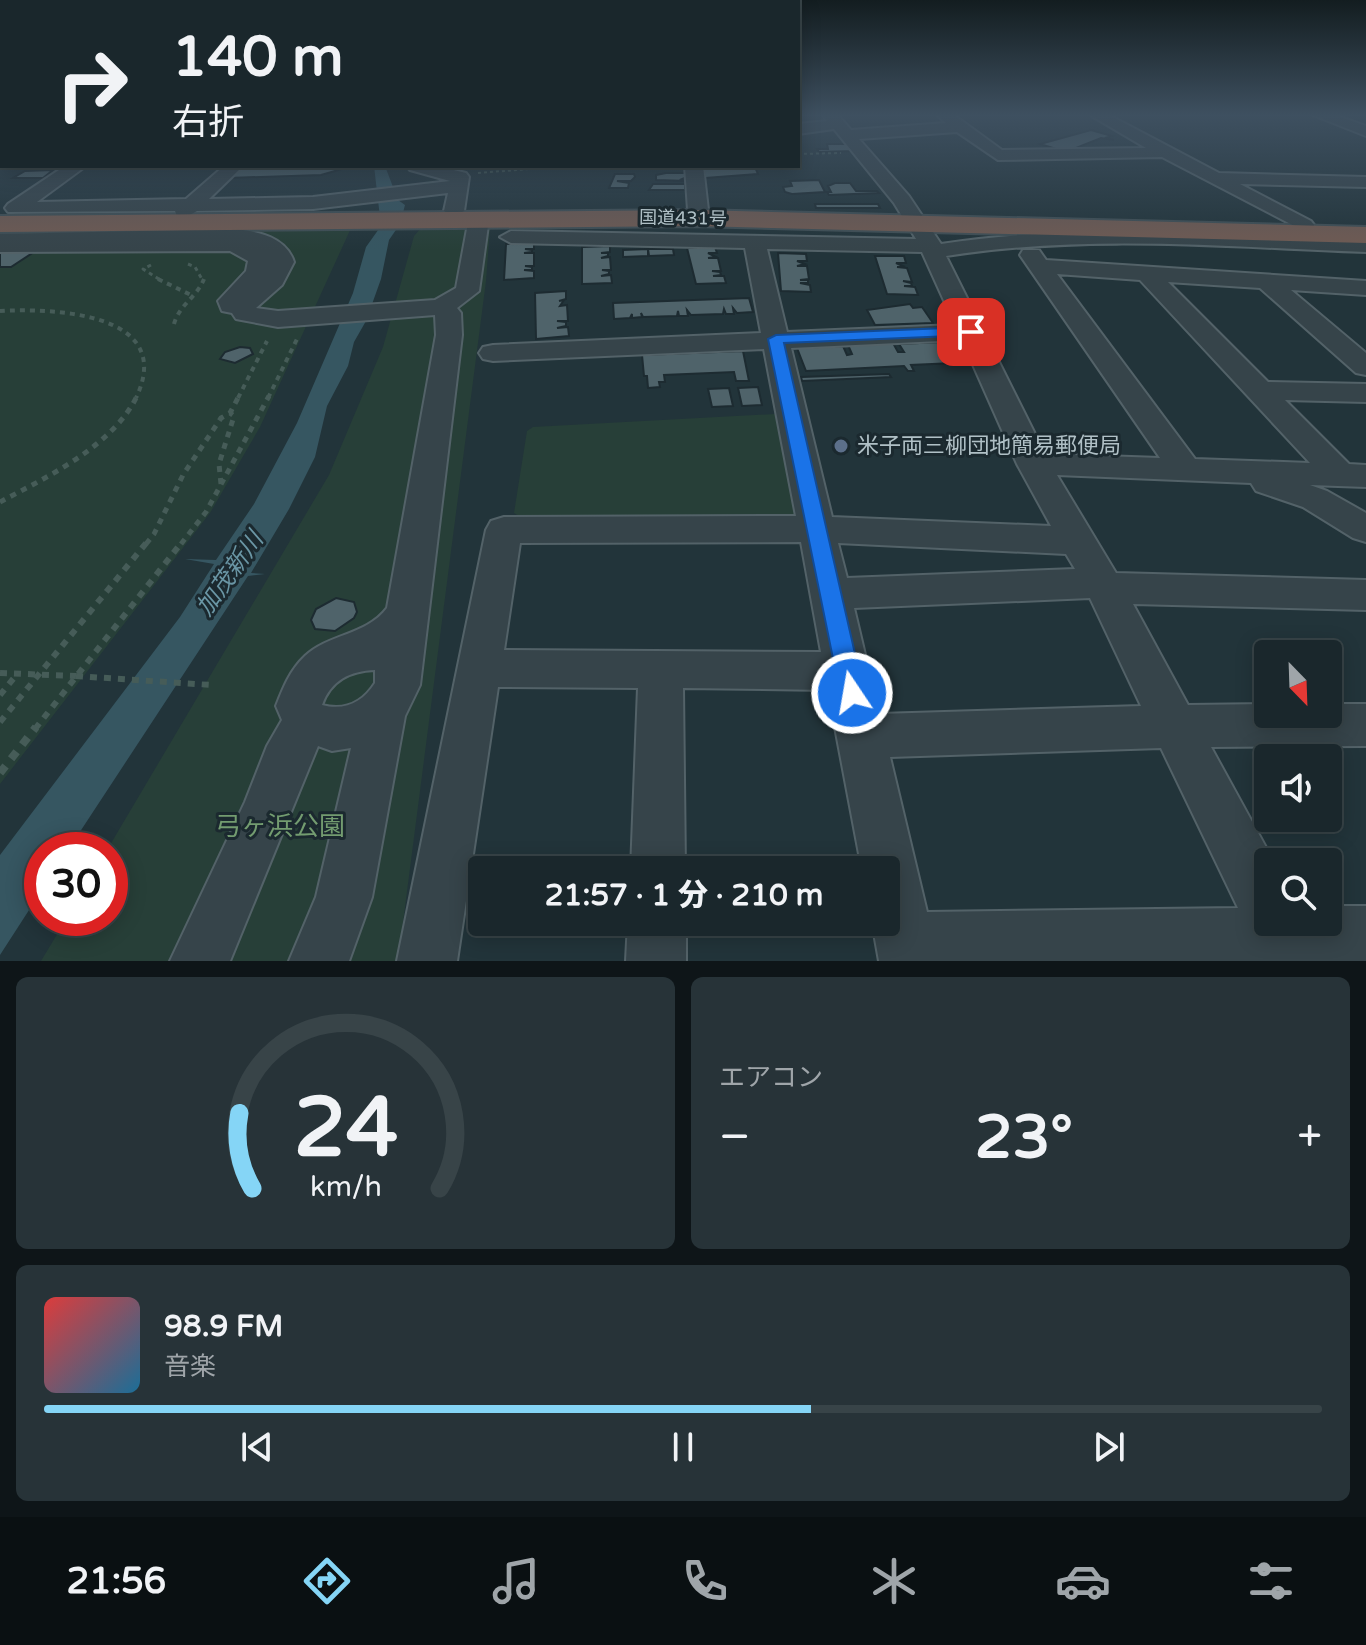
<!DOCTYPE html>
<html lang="ja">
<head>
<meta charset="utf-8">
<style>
	:root { --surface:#1a272c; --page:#273338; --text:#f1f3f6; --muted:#9fa5a9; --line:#384448; --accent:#85d5f6 }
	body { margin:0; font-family:"Varela Round","Noto Sans JP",sans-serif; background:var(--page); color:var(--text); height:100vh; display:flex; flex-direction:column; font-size:30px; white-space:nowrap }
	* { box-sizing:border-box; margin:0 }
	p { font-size:26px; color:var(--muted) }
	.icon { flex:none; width:44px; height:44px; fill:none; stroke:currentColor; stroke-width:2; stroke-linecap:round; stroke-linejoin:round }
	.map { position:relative; height:961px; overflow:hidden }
	.drawer { display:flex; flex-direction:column; gap:16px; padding:16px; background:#0e1518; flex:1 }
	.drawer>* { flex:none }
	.top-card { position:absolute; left:0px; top:0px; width:800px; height:168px; box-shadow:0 4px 20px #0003,0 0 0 2px var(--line); background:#1a272c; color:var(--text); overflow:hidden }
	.needle { width:52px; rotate:157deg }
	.buttons { position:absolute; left:1254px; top:640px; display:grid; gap:16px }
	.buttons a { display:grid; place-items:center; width:88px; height:88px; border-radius:8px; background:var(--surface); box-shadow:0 4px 20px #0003,0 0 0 2px var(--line); font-size:40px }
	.speed { position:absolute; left:24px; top:832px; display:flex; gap:16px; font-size:40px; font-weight:700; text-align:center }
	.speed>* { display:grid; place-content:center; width:104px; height:104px; border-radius:50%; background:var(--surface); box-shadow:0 4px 20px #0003,0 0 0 2px var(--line); line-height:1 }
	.speed .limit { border:12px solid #d22; background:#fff; color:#111 }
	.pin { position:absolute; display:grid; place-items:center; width:68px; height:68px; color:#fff; margin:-34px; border-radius:16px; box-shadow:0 4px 12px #0006 }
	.me { position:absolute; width:88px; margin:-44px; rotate:348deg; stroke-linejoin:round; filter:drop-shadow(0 0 6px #0008) }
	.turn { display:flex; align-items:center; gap:28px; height:168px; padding:0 40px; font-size:36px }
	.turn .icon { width:104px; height:104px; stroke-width:2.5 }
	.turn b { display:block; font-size:56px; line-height:68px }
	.big { font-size:60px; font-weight:800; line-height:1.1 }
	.drawer .widget { flex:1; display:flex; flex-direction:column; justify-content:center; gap:12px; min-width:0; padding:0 28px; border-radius:12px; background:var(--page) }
	.drawer .dial { align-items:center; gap:0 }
	.dial svg { height:208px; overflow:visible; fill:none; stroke:var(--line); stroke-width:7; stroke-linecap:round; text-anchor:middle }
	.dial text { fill:var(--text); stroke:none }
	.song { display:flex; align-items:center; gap:24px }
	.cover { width:96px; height:96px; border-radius:12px; background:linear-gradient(135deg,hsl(0 70% 55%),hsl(200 70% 35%)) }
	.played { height:8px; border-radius:4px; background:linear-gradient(90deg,var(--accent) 60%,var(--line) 60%) }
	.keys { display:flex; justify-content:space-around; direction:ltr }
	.heat { display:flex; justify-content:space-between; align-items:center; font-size:44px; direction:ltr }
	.drawer .tiles { flex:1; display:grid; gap:16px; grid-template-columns:1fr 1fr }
	.widget:last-child { grid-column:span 2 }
	.trip { position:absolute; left:468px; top:856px; width:432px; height:80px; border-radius:8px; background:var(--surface); box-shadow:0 4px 20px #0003,0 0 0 2px var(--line); font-weight:800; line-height:80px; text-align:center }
	.tab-bar { display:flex; height:128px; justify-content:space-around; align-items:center; background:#0a1012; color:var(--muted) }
	.tab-bar .icon { width:56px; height:56px }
	.tab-bar .on { color:var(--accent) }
	.tab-bar b { font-size:36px; color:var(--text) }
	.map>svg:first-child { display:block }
	.green { fill:#273f38 }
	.water { fill:#365661 }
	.building { fill:#4f636a; stroke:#1d2b31; stroke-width:2 }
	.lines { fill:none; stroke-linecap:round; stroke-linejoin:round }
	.minor-casing { stroke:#536268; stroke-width:4 }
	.highway-casing { stroke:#404f55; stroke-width:4 }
	.path-far5 { stroke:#465c58; stroke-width:2; stroke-dasharray:3 3; stroke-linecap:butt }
	.path-far4 { stroke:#465c58; stroke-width:3; stroke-dasharray:4 4; stroke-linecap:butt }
	.path-far3 { stroke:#465c58; stroke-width:4; stroke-dasharray:5 5; stroke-linecap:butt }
	.path-far2 { stroke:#465c58; stroke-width:5; stroke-dasharray:6 6; stroke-linecap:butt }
	.path-far1 { stroke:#465c58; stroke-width:6; stroke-dasharray:7 7; stroke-linecap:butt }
	.path { stroke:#465c58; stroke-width:8; stroke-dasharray:9 9; stroke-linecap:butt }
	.minor { fill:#36444a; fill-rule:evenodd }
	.highway { fill:#705b53; fill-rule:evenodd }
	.path-bridge { stroke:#465c58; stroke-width:6; stroke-dasharray:7 7; stroke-linecap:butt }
	.route { fill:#1a73e8; stroke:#114b97; stroke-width:2 }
	.service-dot { fill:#5c6f8a; stroke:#1b292f; stroke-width:3 }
	.labels { text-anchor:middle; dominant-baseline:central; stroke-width:6; stroke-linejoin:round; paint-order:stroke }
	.far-street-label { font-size:18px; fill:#b0c0c6; stroke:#1b292f }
	.poi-label { font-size:22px; fill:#b0c0c6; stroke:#1b292f; text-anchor:start }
	.water-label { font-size:24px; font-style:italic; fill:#6a96a5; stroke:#1b292f }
	.near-park-label { font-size:26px; fill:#739c70; stroke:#1b292f }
</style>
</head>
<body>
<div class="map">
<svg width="1366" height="961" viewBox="0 0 1366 961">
	<rect width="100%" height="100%" fill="#22343a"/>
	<g class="green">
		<polygon points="424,225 490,228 486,281 398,961 41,961 67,918 110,918 110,850 107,850 329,475 383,347 414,236"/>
		<polygon points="352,226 260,427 210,513 0,784 0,230"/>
		<polygon points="775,414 784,419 802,512 793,519 524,519 514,513 527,431 533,427"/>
	</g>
	<polygon class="water" points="374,166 385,166 398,200 405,205 400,224 389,240 381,279 366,321 354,342 348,366 327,406 315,457 289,509 251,573 265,574 248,576 68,850 42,850 42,890 0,955 0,855 180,617 214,564 185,559 216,560 254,504 297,423 353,293 366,247 381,226"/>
	<g class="building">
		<polygon points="1091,130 1112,136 1105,138 1114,140 1101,138 1066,152 1040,144"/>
		<polygon points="827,144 847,144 854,151 819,152 817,149 828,149"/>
		<polygon points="244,166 342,166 340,169 342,169 321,175 227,178"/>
		<polygon points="699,166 759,166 760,167 755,167 758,174 705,178"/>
		<polygon points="53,170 43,178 13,178 25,171"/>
		<polygon points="666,173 686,173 687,177 682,179 689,181 656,180 656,175"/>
		<polygon points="615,174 634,174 635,177 631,181 617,181 629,183 628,188 609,188"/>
		<polygon points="819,180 825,192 792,194 785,192 783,187 792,186 790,181"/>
		<polygon points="835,183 850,183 856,191 877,191 879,193 829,195 827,192 831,192 828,186"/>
		<polygon points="653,184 685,184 685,190 649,190"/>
		<polygon points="815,204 878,204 880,208 816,208"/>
		<polygon points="534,242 534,249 525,249 532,250 532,252 524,253 534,253 534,266 525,266 532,267 532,270 524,270 534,271 534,278 504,280 506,244"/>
		<polygon points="610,246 610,252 601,253 608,253 608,256 601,258 610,257 611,270 602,270 609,271 609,274 601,276 611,275 612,283 582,284 582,247"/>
		<polygon points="715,247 717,253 708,253 716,257 708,258 718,258 721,271 712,271 720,272 721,275 713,276 724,276 726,283 696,284 687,248"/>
		<polygon points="648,249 673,249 674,255 649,256"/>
		<polygon points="648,249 648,256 623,257 623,250"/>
		<polygon points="37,250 11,267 0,267 0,251"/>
		<polygon points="778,253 806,254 807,261 797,261 805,264 797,266 807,266 809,279 800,280 808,280 808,283 800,283 810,285 811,292 781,291"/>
		<polygon points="875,256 904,256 906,263 896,263 905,267 897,267 907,268 912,282 903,281 911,283 912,286 904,286 915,287 918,295 887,294"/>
		<polygon points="566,291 566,299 559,301 564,300 560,306 567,305 568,321 557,321 566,322 566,326 557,328 568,327 569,336 536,339 535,293"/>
		<polygon points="749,298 753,312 737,313 733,308 734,314 726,314 724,309 723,314 691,315 687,310 688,316 679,316 678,311 677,316 643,317 641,313 642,317 632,318 632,314 630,318 614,319 613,303"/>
		<polygon points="910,304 913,308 922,307 933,323 875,325 867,310"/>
		<polygon points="941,342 955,363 911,365 914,371 908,371 904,366 806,371 797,348 843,346 847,355 852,354 848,345 893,343 898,352 904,352 899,344"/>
		<polygon points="240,347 250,348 253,354 235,363 220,359 225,352"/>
		<polygon points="743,351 749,381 736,381 734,372 664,375 665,382 659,382 660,387 648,388 647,376 644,376 642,355"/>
		<polygon points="889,374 891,377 802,381 801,377"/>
		<polygon points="758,387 762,405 742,406 738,388"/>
		<polygon points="729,388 733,406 712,407 708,389"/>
		<polygon points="336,598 354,602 357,612 354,618 335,631 315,629 311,620 316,609"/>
	</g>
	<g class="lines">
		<g class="minor-casing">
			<g id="minor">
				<path d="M823,115H838L851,130L946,123L937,115H954L1002,150L1146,148L1090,115H1109L1219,173L1366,177V187L1240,184L1311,221L1314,225L1311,229L1304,231L1162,157L998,160L957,132L859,139L909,196L941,244C1082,222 1224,234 1366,240V252C1226,247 1086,234 946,256L1045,454L1160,458L1020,255L1023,250H1039L1046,260L1366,281V295L1291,290L1366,353V375L1356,373L1260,288L1168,282L1268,382L1366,384V402L1285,400L1349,464L1366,465V487L1310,485L1327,491L1366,513V542L1353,538L1303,507L1256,491L1251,483L1057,475L1116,573L1366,580V610L1133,604L1188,705L1268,704V714H1328V704H1366V746L1211,747L1274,862H1268V922H1328V906H1366V961H879L872,922H886V870H862L828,690L683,688L685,870H631L638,688L498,687L457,961H397L486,530L491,521L504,517L796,516L764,349L493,361L483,359L479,353L483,347L493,345L761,333L745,248L511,243L500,237L511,231L916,239L894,203L834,129L798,134V124L827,121ZM767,249L922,252L955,325L787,332ZM1057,274L1140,280L1310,463L1195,459ZM962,340L1017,464L1051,526L832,517L791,348ZM801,542L821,652L504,650L520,543ZM838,543L1066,554L1075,569L847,578ZM1090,598L1141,706L879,714L854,608ZM1161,748L1238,908L927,912L890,757Z"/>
				<polygon points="1313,115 1335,115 1366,126 1366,136"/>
				<polygon points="2,131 2,141 0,142 0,132"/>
				<polygon points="65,166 86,166 37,202 186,199 224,166 243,166 209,199 313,197 450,181 410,170 407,166 437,166 466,173 469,177 464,211 454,217 444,211 448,193 313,209 197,211 184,218 177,216 175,211 8,212 5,208 8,204"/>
				<polygon points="685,166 703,166 708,210 705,214 698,216 688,210"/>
				<path d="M479,212L489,218L479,291L457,308L461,313L462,335L420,685L405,716L372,897L349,961H289L316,897L351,748L332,751L318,746L230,961H170L245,802L267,746L282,720L276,706C283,688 290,670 305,656C328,634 367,635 387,608L436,335L435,315L278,327L236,319L232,313L222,311L218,301L246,271L248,261L230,251L0,252V234L236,229C259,232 286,237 294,262L282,285L256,308L278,311L435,300L456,288L469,218ZM375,670V683C363,702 345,711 322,705C331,680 350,671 375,670Z"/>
				<polygon points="628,922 686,922 686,961 626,961"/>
			</g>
		</g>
		<g class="highway-casing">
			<polygon id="highway" points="698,210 1366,227 1366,243 698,226 0,232 0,216"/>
		</g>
		<g class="path-far5">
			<polyline points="798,154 841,153"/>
			<polyline points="478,173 568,166"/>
		</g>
		<g class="path-far4">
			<polyline points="188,264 195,267 203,281"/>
			<polyline points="151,265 143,269 162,281"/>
		</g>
		<g class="path-far3">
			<polyline points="158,279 193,296"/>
			<path d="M0,311C52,308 177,312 136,398"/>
			<path d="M174,324C179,305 197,297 204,279"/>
			<polyline points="238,398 267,341"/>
			<polyline points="268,398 298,337"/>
		</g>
		<g class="path-far2">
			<polyline points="221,484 219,464 234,416 230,413"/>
			<path d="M0,502C47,477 113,446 137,396"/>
			<polyline points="146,544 154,534 183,475 221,418 230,413 239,396"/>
			<polyline points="181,544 206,512 269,396"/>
		</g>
		<g class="path-far1">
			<polyline points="0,673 76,676"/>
			<polyline points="0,695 18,673"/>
			<polyline points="0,722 147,542"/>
			<polyline points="35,729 182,542"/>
		</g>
		<polyline class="path" points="0,773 36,727"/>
		<use href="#minor" class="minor"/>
		<use href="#highway" class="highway"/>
		<polyline class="path-bridge" points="76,676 211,685"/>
	</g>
	<linearGradient id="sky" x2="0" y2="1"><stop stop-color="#131d20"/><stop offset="0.46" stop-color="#3e5060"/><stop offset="1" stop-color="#3e5060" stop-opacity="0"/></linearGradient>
	<rect width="1366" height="250" fill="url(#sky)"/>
	<polygon class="route" points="971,327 976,329 976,335 784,343 864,693 861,700 852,703 843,700 840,693 768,339 776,335"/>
	<circle class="service-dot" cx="841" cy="446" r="8"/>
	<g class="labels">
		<g class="far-street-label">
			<text transform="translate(683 218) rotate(1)">国道431号</text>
		</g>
		<g class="poi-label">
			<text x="857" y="446">米子両三柳団地簡易郵便局</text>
		</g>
		<g class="water-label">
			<text transform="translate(230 574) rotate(-55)">加茂新川</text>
		</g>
		<g class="near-park-label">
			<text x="280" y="826">弓ヶ浜公園</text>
		</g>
	</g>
</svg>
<div class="buttons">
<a><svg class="needle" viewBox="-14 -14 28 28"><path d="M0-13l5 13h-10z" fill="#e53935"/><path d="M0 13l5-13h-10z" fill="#9fa5a9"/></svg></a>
<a><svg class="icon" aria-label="sound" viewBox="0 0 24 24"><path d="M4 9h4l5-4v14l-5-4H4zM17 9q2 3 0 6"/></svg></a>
<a><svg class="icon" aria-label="search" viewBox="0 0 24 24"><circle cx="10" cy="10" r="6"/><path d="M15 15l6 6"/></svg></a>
</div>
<div class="speed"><div class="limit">30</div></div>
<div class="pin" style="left:971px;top:332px;background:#d93025"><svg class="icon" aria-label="arrive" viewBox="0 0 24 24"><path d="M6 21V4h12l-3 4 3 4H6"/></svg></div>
<svg class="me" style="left:852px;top:693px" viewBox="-20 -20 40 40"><circle r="17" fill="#1a73e8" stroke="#fff" stroke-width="3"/><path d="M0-11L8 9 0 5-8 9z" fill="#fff"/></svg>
<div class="trip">21:57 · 1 分 · 210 m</div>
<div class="top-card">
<div class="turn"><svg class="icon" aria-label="right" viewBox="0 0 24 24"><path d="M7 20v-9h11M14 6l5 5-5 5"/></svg><div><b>140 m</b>右折</div></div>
</div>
</div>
<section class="drawer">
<div class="tiles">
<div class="widget dial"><svg viewBox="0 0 100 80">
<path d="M14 69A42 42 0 1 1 86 69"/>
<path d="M14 69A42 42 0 0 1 9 40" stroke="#85d5f6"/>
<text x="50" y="56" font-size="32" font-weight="700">24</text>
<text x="50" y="72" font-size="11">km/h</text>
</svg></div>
<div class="widget"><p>エアコン</p>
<div class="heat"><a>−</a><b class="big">23°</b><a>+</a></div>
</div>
<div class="widget">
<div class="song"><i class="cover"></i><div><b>98.9 FM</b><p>音楽</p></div></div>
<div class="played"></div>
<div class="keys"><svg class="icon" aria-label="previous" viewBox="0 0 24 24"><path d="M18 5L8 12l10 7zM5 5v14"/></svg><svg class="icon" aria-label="pause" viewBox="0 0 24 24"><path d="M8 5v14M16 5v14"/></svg><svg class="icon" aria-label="next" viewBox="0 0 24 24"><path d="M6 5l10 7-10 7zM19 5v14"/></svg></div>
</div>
</div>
</section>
<nav class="tab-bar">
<b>21:56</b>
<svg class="icon on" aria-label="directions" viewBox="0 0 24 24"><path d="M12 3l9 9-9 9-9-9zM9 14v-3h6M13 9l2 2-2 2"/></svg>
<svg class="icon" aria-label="music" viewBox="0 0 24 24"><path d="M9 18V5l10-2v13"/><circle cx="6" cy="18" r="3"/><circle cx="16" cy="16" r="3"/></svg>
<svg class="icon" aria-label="phone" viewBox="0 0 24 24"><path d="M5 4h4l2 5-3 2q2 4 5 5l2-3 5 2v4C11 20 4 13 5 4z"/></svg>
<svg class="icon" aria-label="climate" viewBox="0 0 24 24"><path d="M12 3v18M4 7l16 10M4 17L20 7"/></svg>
<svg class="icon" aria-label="car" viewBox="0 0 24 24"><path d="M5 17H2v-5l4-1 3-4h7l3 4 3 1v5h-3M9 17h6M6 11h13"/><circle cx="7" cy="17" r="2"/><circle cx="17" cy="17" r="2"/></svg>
<svg class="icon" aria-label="filters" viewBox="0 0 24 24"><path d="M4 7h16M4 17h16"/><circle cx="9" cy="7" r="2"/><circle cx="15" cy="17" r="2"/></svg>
</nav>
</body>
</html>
